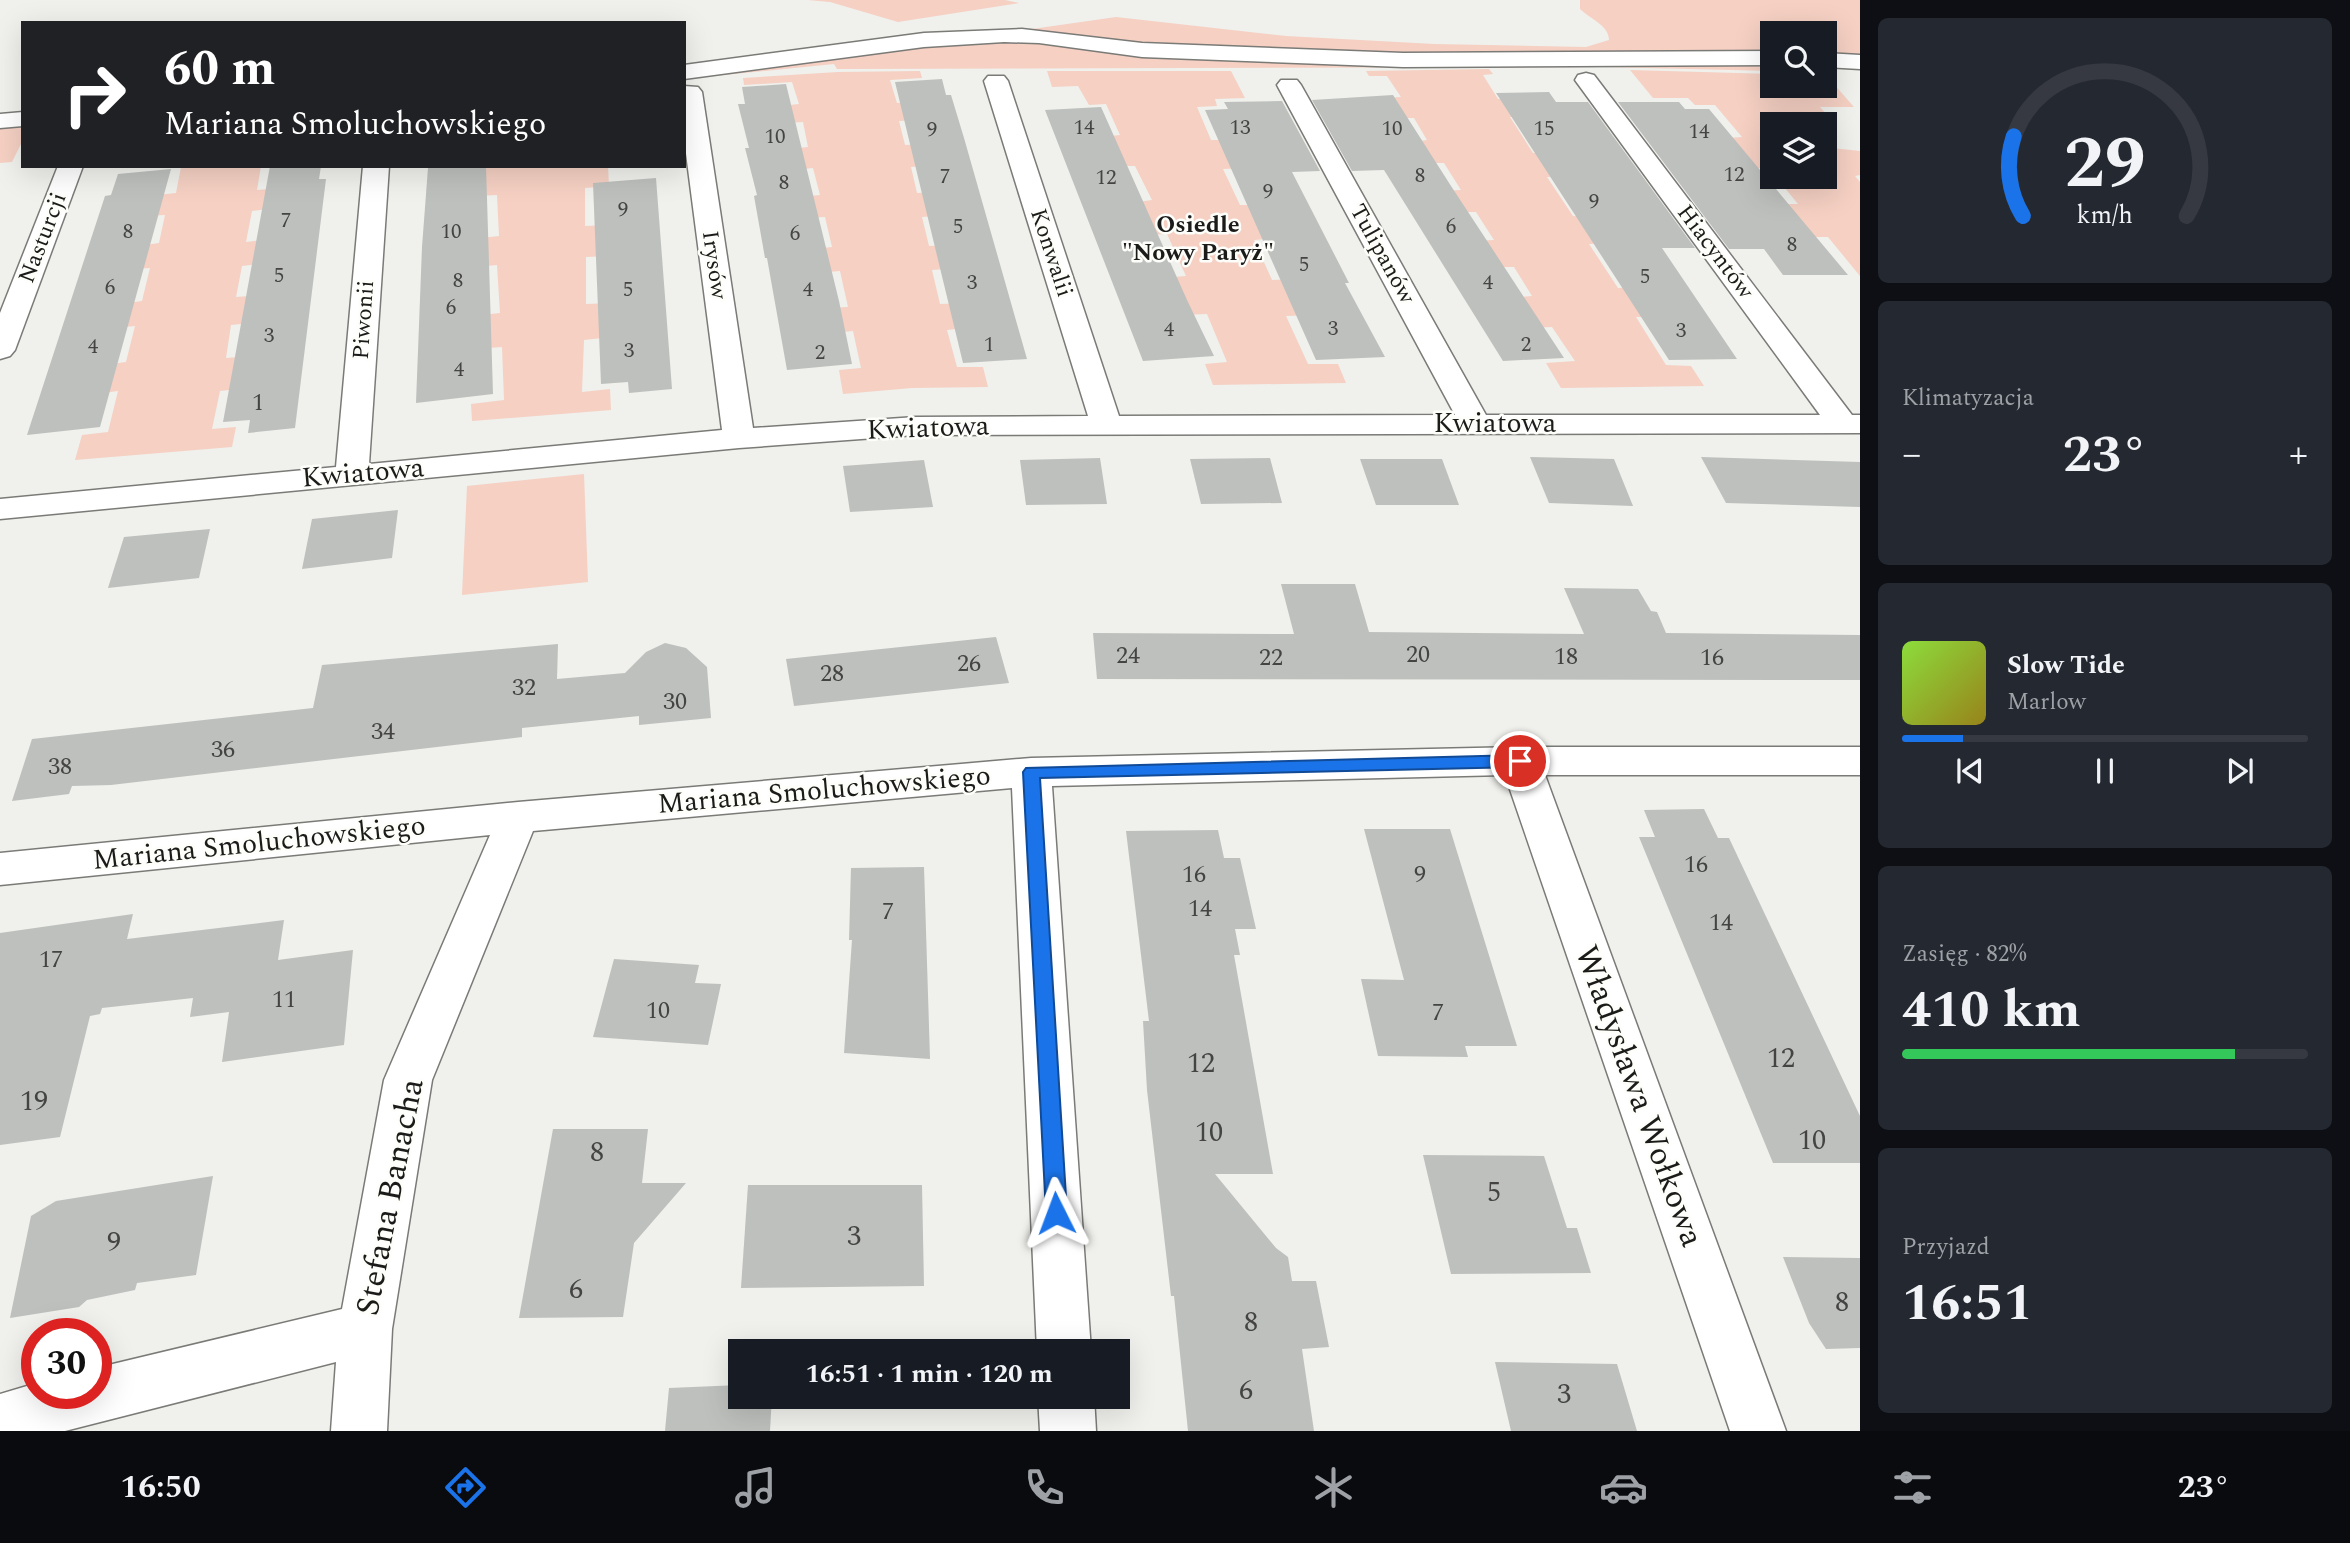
<!DOCTYPE html>
<html lang="pl">
<head>
<meta charset="utf-8">
<style>
	:root { --surface:#171b24; --page:#242831; --text:#f1f3f6; --muted:#9ea1a6; --line:#363941; --accent:#1a73e8 }
	body { margin:0; font-family:Spectral,serif; background:var(--page); color:var(--text); height:100vh; display:flex; flex-direction:column; font-size:26px; white-space:nowrap }
	* { box-sizing:border-box; margin:0 }
	p { font-size:23px; color:var(--muted) }
	.icon { flex:none; width:38px; height:38px; fill:none; stroke:currentColor; stroke-width:2; stroke-linecap:round; stroke-linejoin:round }
	.map { position:relative; flex:1; overflow:hidden }
	.panel { display:flex; flex-direction:column; gap:18px; padding:18px; background:#0d0f14; width:490px }
	.panel>* { flex:none }
	.hud { position:absolute; left:21px; top:21px; width:665px; height:147px; border-radius:0px; box-shadow:0 7px 28px #0002; background:#202124; color:#fff; overflow:hidden }
	.tools { position:absolute; left:1760px; top:21px; display:grid; gap:14px }
	.tools a { display:grid; place-items:center; width:77px; height:77px; border-radius:0px; background:var(--surface); box-shadow:0 7px 28px #0002; font-size:35px }
	.speed { position:absolute; left:21px; top:1318px; display:flex; gap:14px; font-size:35px; font-weight:700; text-align:center }
	.speed>* { display:grid; place-content:center; width:91px; height:91px; border-radius:50%; background:var(--surface); box-shadow:0 7px 28px #0002; line-height:1 }
	.speed .limit { border:10px solid #d22; background:#fff; color:#111 }
	.pin { position:absolute; display:grid; place-items:center; width:60px; height:60px; color:#fff; margin:-30px; border:4px solid #fff; border-radius:50%; box-shadow:0 2px 7px #0007 }
	.me { position:absolute; width:77px; margin:-38px; rotate:357deg; stroke-linejoin:round; filter:drop-shadow(0 0 5px #0008) }
	.turn { display:flex; align-items:center; gap:24px; height:147px; padding:0 28px; font-size:32px }
	.turn .icon { width:91px; height:91px; stroke-width:2.5 }
	.turn b { display:block; font-size:49px; line-height:60px }
	.big { font-size:52px; font-weight:700; line-height:1.1 }
	.panel .widget { flex:1; display:flex; flex-direction:column; justify-content:center; gap:10px; min-width:0; padding:0 24px; border-radius:10px; background:var(--page) }
	.panel .dial { align-items:center; gap:0 }
	.dial svg { height:182px; overflow:visible; fill:none; stroke:var(--line); stroke-width:7; stroke-linecap:round; text-anchor:middle }
	.dial text { fill:var(--text); stroke:none }
	.song { display:flex; align-items:center; gap:21px }
	.cover { width:84px; height:84px; border-radius:10px; background:linear-gradient(135deg,hsl(90 70% 55%),hsl(50 70% 35%)) }
	.played { height:7px; border-radius:4px; background:linear-gradient(90deg,var(--accent) 15%,var(--line) 15%) }
	.keys { display:flex; justify-content:space-around; direction:ltr }
	.heat { display:flex; justify-content:space-between; align-items:center; font-size:38px; direction:ltr }
	.charge { height:10px; border-radius:5px; background:linear-gradient(90deg,#34c759 82%,var(--line) 0) }
	.trip { position:absolute; left:728px; top:1339px; width:402px; height:70px; border-radius:0px; background:var(--surface); box-shadow:0 7px 28px #0002; font-weight:700; line-height:70px; text-align:center }
	.dock { display:flex; height:112px; justify-content:space-around; align-items:center; background:#090b0e; color:var(--muted) }
	.dock .icon { width:49px; height:49px }
	.dock .active { color:var(--accent) }
	.dock b { font-size:32px; color:var(--text) }
	main { display:flex; flex:1; min-height:0 }
	.map>svg:first-child { display:block }
	.green { fill:#f5d0c3 }
	.building { fill:#bdc0bd }
	.lines { fill:none; stroke-linecap:round; stroke-linejoin:round }
	.minor-casing { stroke:#7a7a77; stroke-width:3 }
	.minor { fill:#fff; fill-rule:evenodd }
	.route { fill:#1a73e8; stroke:#114b97; stroke-width:2 }
	.labels { text-anchor:middle; dominant-baseline:central; stroke-width:5; stroke-linejoin:round; paint-order:stroke }
	.far-number-label { font-size:21px; fill:#444443 }
	.far-street-label { font-size:23px; fill:#1b1b1a; stroke:#fdfdf9 }
	.far-neighbourhood-label { font-size:24px; font-weight:bold; fill:#1b1b1a; stroke:#fdfdf9 }
	.number-label { font-size:24px; fill:#444443 }
	.street-label { font-size:28px; fill:#1b1b1a; stroke:#fdfdf9 }
	.near-number-label { font-size:28px; fill:#444443 }
	.near-street-label { font-size:33px; fill:#1b1b1a; stroke:#fdfdf9 }
</style>
</head>
<body>
<main>
<div class="map">
<svg width="1860" height="1431" viewBox="0 0 1860 1431">
	<rect width="100%" height="100%" fill="#f0f0ec"/>
	<g class="green">
		<polygon points="808,0 1005,0 1019,3 898,22 830,2"/>
		<path d="M1580,0H1860V56L1825,55V33H1773V53L1608,52L1398,55L1122,44L1018,31L1116,17L1286,36L1434,44L1586,47L1609,40C1609,25 1590,19 1580,9Z"/>
		<polygon points="968,41 1038,43 1112,53 1377,63 1773,61 1773,71 1605,67 837,69 834,64 703,77"/>
		<polygon points="1489,69 1493,74 1483,75 1498,99 1510,99 1522,117 1510,117 1533,153 1546,153 1562,177 1547,177 1573,216 1589,217 1608,243 1589,244 1618,288 1637,287 1657,317 1636,317 1666,365 1691,366 1704,386 1561,388 1546,363 1575,361 1552,327 1526,328 1508,298 1532,296 1514,267 1485,267 1471,241 1494,240 1476,212 1457,212 1443,191 1461,190 1444,163 1423,163 1410,142 1427,140 1414,118 1395,118 1382,98 1401,97 1387,76 1369,76 1366,71"/>
		<polygon points="1630,70 1773,74 1773,86 1825,86 1826,75 1854,107 1820,107 1827,115 1806,116 1812,124 1773,124 1773,173 1768,168 1751,168 1727,138 1742,137 1715,105 1695,105 1688,98 1653,98"/>
		<polygon points="920,71 922,78 890,80 897,103 916,102 920,120 899,121 905,145 929,144 933,165 911,167 917,193 941,192 946,215 922,217 929,246 953,245 959,268 932,270 940,304 967,303 974,327 947,330 957,367 983,367 988,387 912,388 843,394 839,370 861,368 853,331 832,333 828,308 848,307 840,271 816,273 813,249 832,247 825,217 805,218 801,197 820,195 813,168 794,170 790,149 808,147 803,122 786,123 781,106 799,104 792,82 744,85 743,78 838,72"/>
		<polygon points="1047,71 1231,71 1245,98 1215,99 1217,106 1197,107 1211,140 1236,140 1248,168 1223,169 1240,205 1264,205 1280,238 1254,240 1272,280 1298,279 1314,315 1286,316 1308,364 1338,364 1346,383 1213,385 1205,364 1227,362 1207,314 1180,315 1162,278 1186,276 1167,234 1144,235 1130,203 1152,200 1135,166 1115,166 1101,137 1120,135 1106,104 1089,105 1078,86 1052,87"/>
		<polygon points="23,126 23,140 12,162 0,163 0,128"/>
		<polygon points="1825,139 1832,148 1860,151 1860,175 1855,176 1860,182 1860,276 1828,237 1807,237 1780,204 1798,204 1776,177 1825,177"/>
		<polygon points="161,166 261,166 257,190 281,188 278,208 252,211 246,242 271,239 266,263 242,266 236,297 264,295 261,322 231,325 226,358 252,356 247,388 220,391 212,429 236,427 232,447 75,460 82,435 108,432 118,391 96,394 104,365 126,362 135,326 114,328 121,304 142,301 150,268 133,269 139,246 159,243 165,215 145,216 149,196 176,193 181,167"/>
		<polygon points="494,166 608,166 609,186 585,188 585,226 610,225 611,256 586,257 586,304 612,303 612,337 584,340 582,392 610,389 611,410 472,421 471,404 504,400 502,347 474,349 473,316 500,313 497,265 474,267 472,239 499,236 497,195 474,196 473,170"/>
		<polygon points="584,474 588,582 462,595 467,486"/>
	</g>
	<g class="building">
		<polygon points="942,79 946,95 951,95 964,138 1027,359 963,363 895,82"/>
		<polygon points="786,84 839,301 852,364 787,370 767,258 765,258 754,196 757,195 745,148 749,148 738,104 745,104 742,87"/>
		<polygon points="1549,92 1556,102 1588,102 1695,248 1662,248 1737,359 1669,360 1496,93"/>
		<polygon points="1393,95 1451,186 1564,358 1503,361 1384,170 1352,171 1312,100"/>
		<polygon points="1282,101 1320,171 1292,172 1349,283 1345,283 1385,357 1316,360 1205,110 1228,109 1224,102"/>
		<polygon points="1618,102 1679,102 1685,109 1709,109 1848,275 1783,275 1764,249 1729,249"/>
		<polygon points="1101,107 1187,300 1214,356 1143,361 1045,110"/>
		<polygon points="270,166 321,166 319,179 326,179 295,428 248,433 250,420 223,422"/>
		<polygon points="431,166 486,166 493,394 416,403 422,247 428,168"/>
		<polygon points="171,169 100,427 27,435 105,196 111,195 118,174"/>
		<polygon points="656,178 672,389 629,393 628,382 601,384 593,183"/>
		<polygon points="1530,457 1614,459 1633,506 1549,503"/>
		<polygon points="1701,457 1860,462 1860,507 1726,503"/>
		<polygon points="1100,458 1107,504 1026,505 1020,460"/>
		<polygon points="1270,458 1282,503 1201,504 1190,459"/>
		<polygon points="1360,459 1442,459 1459,505 1376,505"/>
		<polygon points="924,460 933,507 850,512 843,466"/>
		<polygon points="398,510 392,558 302,569 312,519"/>
		<polygon points="210,529 199,578 108,588 124,537"/>
		<polygon points="1281,584 1355,584 1369,632 1474,633 1584,634 1564,588 1638,589 1651,611 1657,612 1666,633 1860,635 1860,680 1097,679 1093,633 1294,634"/>
		<polygon points="996,637 1009,683 794,706 786,659"/>
		<polygon points="665,643 686,648 707,667 711,718 639,725 639,716 522,728 522,737 111,785 72,786 69,794 12,801 32,739 313,708 322,665 558,644 557,679 625,673 646,652"/>
		<polygon points="1704,809 1718,838 1729,838 1860,1116 1860,1163 1773,1163 1639,837 1655,837 1644,810"/>
		<polygon points="1364,829 1450,829 1517,1046 1465,1046 1468,1057 1378,1056 1361,979 1404,980"/>
		<polygon points="1218,830 1224,858 1240,858 1256,929 1235,929 1240,955 1234,955 1273,1174 1215,1174 1276,1248 1288,1257 1292,1281 1316,1281 1329,1347 1302,1349 1314,1431 1188,1431 1174,1296 1171,1296 1147,1090 1143,1021 1149,1021 1126,831"/>
		<polygon points="924,867 930,1059 844,1053 852,940 849,940 851,868"/>
		<polygon points="133,914 127,939 284,920 278,960 353,950 344,1045 222,1062 229,1012 190,1017 193,998 102,1008 100,1014 90,1016 60,1137 0,1145 0,933"/>
		<polygon points="614,959 699,965 695,983 721,984 708,1045 593,1037"/>
		<polygon points="553,1129 648,1129 642,1183 686,1183 634,1243 623,1317 519,1318"/>
		<polygon points="1423,1155 1544,1156 1567,1228 1577,1228 1591,1273 1451,1274"/>
		<polygon points="213,1176 196,1275 137,1283 135,1290 87,1300 79,1307 10,1318 31,1216 56,1201"/>
		<polygon points="748,1185 922,1185 924,1286 741,1288"/>
		<polygon points="1783,1257 1860,1258 1860,1348 1826,1349 1809,1323"/>
		<polygon points="1495,1362 1617,1364 1637,1431 1511,1431"/>
		<polygon points="740,1385 740,1396 772,1396 770,1431 665,1431 669,1388"/>
	</g>
	<g class="lines">
		<g class="minor-casing">
			<g id="minor">
				<polygon points="1022,29 1142,43 1403,53 1773,51 1773,65 1403,67 1142,57 1039,43 1004,42 924,47 684,79 684,65 924,33"/>
				<polygon points="1825,53 1860,55 1860,69 1825,67"/>
				<polygon points="1586,73 1594,75 1852,415 1860,415 1860,433 916,435 739,448 0,519 0,499 336,467 363,166 389,166 369,464 722,430 684,138 684,86 698,87 702,92 753,428 916,417 1088,416 984,81 988,76 1004,76 1008,81 1119,416 1455,415 1277,85 1281,80 1297,80 1301,85 1486,415 1820,415 1575,80 1578,75"/>
				<polygon points="23,112 23,126 0,128 0,114"/>
				<polygon points="58,166 83,166 15,350 10,356 0,359 0,313"/>
				<polygon points="1520,747 1860,747 1860,775 1545,775 1786,1431 1730,1431 1505,775 1052,786 1091,1351 1037,1351 1012,788 533,831 432,1080 392,1329 387,1431 331,1431 336,1362 65,1431 0,1431 0,1394 37,1383 37,1393 96,1393 96,1368 342,1309 384,1080 490,835 0,885 0,853 518,802 1031,758"/>
				<polygon points="1038,1396 1094,1396 1096,1431 1040,1431"/>
			</g>
		</g>
		<use href="#minor" class="minor"/>
	</g>
	<polygon class="route" points="1520,755 1528,761 1520,767 1040,778 1067,1213 1064,1220 1056,1223 1049,1220 1046,1213 1023,772 1026,768"/>
	<g class="labels">
		<g class="far-number-label">
			<text x="1084" y="128">14</text>
			<text x="1240" y="128">13</text>
			<text x="1392" y="129">10</text>
			<text x="1544" y="129">15</text>
			<text x="932" y="130">9</text>
			<text x="1699" y="132">14</text>
			<text x="775" y="137">10</text>
			<text x="1734" y="175">12</text>
			<text x="1420" y="176">8</text>
			<text x="945" y="177">7</text>
			<text x="1106" y="178">12</text>
			<text x="784" y="183">8</text>
			<text x="1268" y="192">9</text>
			<text x="1594" y="202">9</text>
			<text x="623" y="210">9</text>
			<text x="286" y="221">7</text>
			<text x="958" y="227">5</text>
			<text x="1451" y="227">6</text>
			<text x="128" y="232">8</text>
			<text x="451" y="232">10</text>
			<text x="795" y="234">6</text>
			<text x="1792" y="245">8</text>
			<text x="1304" y="265">5</text>
			<text x="279" y="276">5</text>
			<text x="1645" y="277">5</text>
			<text x="458" y="281">8</text>
			<text x="972" y="283">3</text>
			<text x="1488" y="283">4</text>
			<text x="110" y="288">6</text>
			<text x="628" y="290">5</text>
			<text x="808" y="290">4</text>
			<text x="451" y="308">6</text>
			<text x="1333" y="329">3</text>
			<text x="1169" y="330">4</text>
			<text x="1681" y="331">3</text>
			<text x="269" y="336">3</text>
			<text x="989" y="345">1</text>
			<text x="1526" y="345">2</text>
			<text x="93" y="347">4</text>
			<text x="629" y="351">3</text>
			<text x="820" y="353">2</text>
			<text x="459" y="370">4</text>
		</g>
		<g class="far-street-label">
			<text transform="translate(43 238) rotate(-69)">Nasturcji</text>
			<text transform="translate(1715 252) rotate(53)">Hiacyntów</text>
			<text transform="translate(1051 253) rotate(72)">Konwalii</text>
			<text transform="translate(1382 254) rotate(61)">Tulipanów</text>
			<text transform="translate(714 265) rotate(82)">Irysów</text>
			<text transform="translate(364 320) rotate(-86)">Piwonii</text>
		</g>
		<g class="far-neighbourhood-label">
			<text x="1198" y="225">Osiedle<tspan x="1198" dy="28">"Nowy Paryż"</tspan></text>
		</g>
		<g class="number-label">
			<text x="258" y="403">1</text>
			<text x="1418" y="655">20</text>
			<text x="1128" y="656">24</text>
			<text x="1566" y="657">18</text>
			<text x="1271" y="658">22</text>
			<text x="1712" y="658">16</text>
			<text x="969" y="664">26</text>
			<text x="832" y="674">28</text>
			<text x="524" y="688">32</text>
			<text x="675" y="702">30</text>
			<text x="383" y="732">34</text>
			<text x="223" y="750">36</text>
			<text x="60" y="767">38</text>
			<text x="1696" y="865">16</text>
			<text x="1194" y="875">16</text>
			<text x="1420" y="875">9</text>
			<text x="1200" y="909">14</text>
			<text x="888" y="912">7</text>
			<text x="1721" y="923">14</text>
			<text x="51" y="960">17</text>
			<text x="284" y="1000">11</text>
			<text x="658" y="1011">10</text>
			<text x="1438" y="1013">7</text>
		</g>
		<g class="street-label">
			<text x="1495" y="423">Kwiatowa</text>
			<text transform="translate(928 428) rotate(-2)">Kwiatowa</text>
			<text transform="translate(363 473) rotate(-5)">Kwiatowa</text>
			<text transform="translate(824 790) rotate(-5)">Mariana Smoluchowskiego</text>
			<text transform="translate(259 843) rotate(-6)">Mariana Smoluchowskiego</text>
		</g>
		<g class="near-number-label">
			<text x="1781" y="1058">12</text>
			<text x="1201" y="1063">12</text>
			<text x="34" y="1101">19</text>
			<text x="1209" y="1132">10</text>
			<text x="1812" y="1140">10</text>
			<text x="597" y="1152">8</text>
			<text x="1494" y="1192">5</text>
			<text x="854" y="1236">3</text>
			<text x="114" y="1242">9</text>
			<text x="576" y="1289">6</text>
			<text x="1842" y="1302">8</text>
			<text x="1251" y="1322">8</text>
			<text x="1246" y="1390">6</text>
			<text x="1564" y="1394">3</text>
		</g>
		<g class="near-street-label">
			<text transform="translate(1639 1096) rotate(70)">Władysława Wołkowa</text>
			<text transform="translate(390 1197) rotate(-79)">Stefana Banacha</text>
		</g>
	</g>
</svg>
<div class="tools">
<a><svg class="icon" aria-label="search" viewBox="0 0 24 24"><circle cx="10" cy="10" r="6"/><path d="M15 15l6 6"/></svg></a>
<a><svg class="icon" aria-label="layers" viewBox="0 0 24 24"><path d="M12 4l9 5-9 5-9-5zM3 14l9 5 9-5"/></svg></a>
</div>
<div class="speed"><div class="limit">30</div></div>
<div class="pin" style="left:1520px;top:761px;background:#d93025"><svg class="icon" aria-label="arrive" viewBox="0 0 24 24"><path d="M6 21V4h12l-3 4 3 4H6"/></svg></div>
<svg class="me" style="left:1056px;top:1213px" viewBox="-20 -20 40 40"><path d="M0-17L14 15 0 8-14 15z" fill="#1a73e8" stroke="#fff" stroke-width="4"/></svg>
<div class="trip">16:51 · 1 min · 120 m</div>
<div class="hud">
<div class="turn"><svg class="icon" aria-label="right" viewBox="0 0 24 24"><path d="M7 20v-9h11M14 6l5 5-5 5"/></svg><div><b>60 m</b>Mariana Smoluchowskiego</div></div>
</div>
</div>
<section class="panel">
<div class="widget dial"><svg viewBox="0 0 100 80">
<path d="M14 69A42 42 0 1 1 86 69"/>
<path d="M14 69A42 42 0 0 1 10 34" stroke="#1a73e8"/>
<text x="50" y="56" font-size="32" font-weight="700">29</text>
<text x="50" y="72" font-size="11">km/h</text>
</svg></div>
<div class="widget"><p>Klimatyzacja</p>
<div class="heat"><a>−</a><b class="big">23°</b><a>+</a></div>
</div>
<div class="widget">
<div class="song"><i class="cover"></i><div><b>Slow Tide</b><p>Marlow</p></div></div>
<div class="played"></div>
<div class="keys"><svg class="icon" aria-label="previous" viewBox="0 0 24 24"><path d="M18 5L8 12l10 7zM5 5v14"/></svg><svg class="icon" aria-label="pause" viewBox="0 0 24 24"><path d="M8 5v14M16 5v14"/></svg><svg class="icon" aria-label="next" viewBox="0 0 24 24"><path d="M6 5l10 7-10 7zM19 5v14"/></svg></div>
</div>
<div class="widget"><p>Zasięg · 82%</p><b class="big">410 km</b><div class="charge"></div></div>
<div class="widget"><p>Przyjazd</p><b class="big">16:51</b></div>
</section>
</main>
<nav class="dock">
<b>16:50</b>
<svg class="icon active" aria-label="directions" viewBox="0 0 24 24"><path d="M12 3l9 9-9 9-9-9zM9 14v-3h6M13 9l2 2-2 2"/></svg>
<svg class="icon" aria-label="music" viewBox="0 0 24 24"><path d="M9 18V5l10-2v13"/><circle cx="6" cy="18" r="3"/><circle cx="16" cy="16" r="3"/></svg>
<svg class="icon" aria-label="phone" viewBox="0 0 24 24"><path d="M5 4h4l2 5-3 2q2 4 5 5l2-3 5 2v4C11 20 4 13 5 4z"/></svg>
<svg class="icon" aria-label="climate" viewBox="0 0 24 24"><path d="M12 3v18M4 7l16 10M4 17L20 7"/></svg>
<svg class="icon" aria-label="car" viewBox="0 0 24 24"><path d="M5 17H2v-5l4-1 3-4h7l3 4 3 1v5h-3M9 17h6M6 11h13"/><circle cx="7" cy="17" r="2"/><circle cx="17" cy="17" r="2"/></svg>
<svg class="icon" aria-label="filters" viewBox="0 0 24 24"><path d="M4 7h16M4 17h16"/><circle cx="9" cy="7" r="2"/><circle cx="15" cy="17" r="2"/></svg>
<b>23°</b>
</nav>
</body>
</html>
